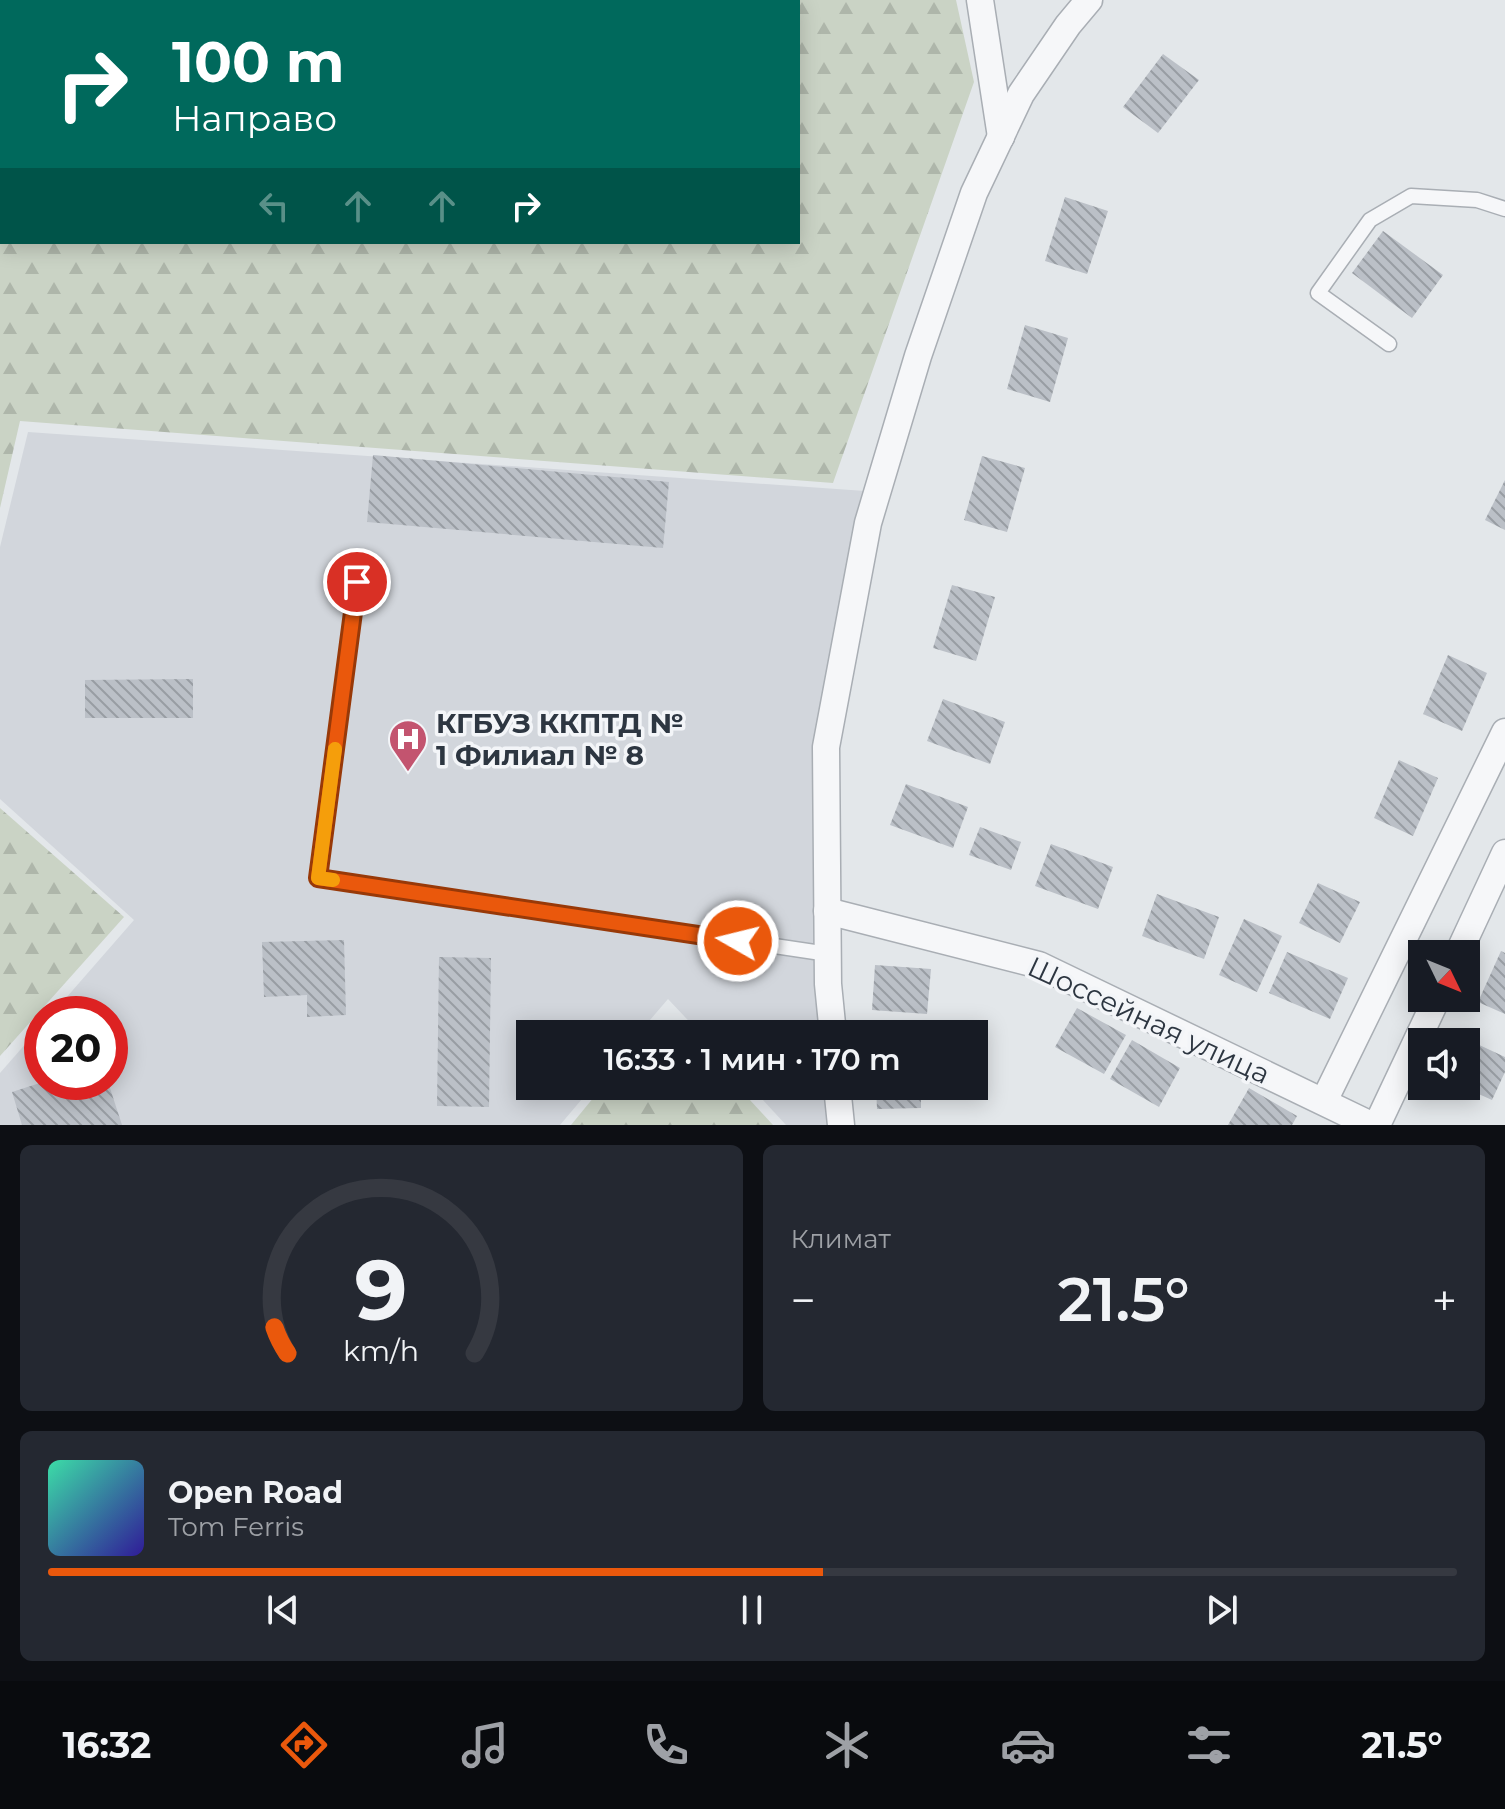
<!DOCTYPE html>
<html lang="ru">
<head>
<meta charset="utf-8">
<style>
	:root { --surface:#171b24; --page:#242831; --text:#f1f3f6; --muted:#9ea1a6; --line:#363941; --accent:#ea580c }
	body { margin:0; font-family:Montserrat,sans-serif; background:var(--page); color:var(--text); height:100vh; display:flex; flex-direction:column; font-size:30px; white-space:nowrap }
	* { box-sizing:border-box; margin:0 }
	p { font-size:26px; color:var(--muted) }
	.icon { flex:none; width:44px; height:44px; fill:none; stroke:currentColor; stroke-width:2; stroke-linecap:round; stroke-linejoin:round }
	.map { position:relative; height:1125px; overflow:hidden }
	.panel { display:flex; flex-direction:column; gap:20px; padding:20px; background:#0d0f14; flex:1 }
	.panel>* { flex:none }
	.hud { position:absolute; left:0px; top:0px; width:800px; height:244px; box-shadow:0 4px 20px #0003; background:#00695c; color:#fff; overflow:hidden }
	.needle { width:52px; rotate:133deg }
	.controls { position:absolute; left:1408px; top:940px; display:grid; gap:16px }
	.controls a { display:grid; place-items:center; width:72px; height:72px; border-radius:0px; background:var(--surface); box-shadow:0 4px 20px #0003; font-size:40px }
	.speed { position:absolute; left:24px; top:996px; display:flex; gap:16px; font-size:40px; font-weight:700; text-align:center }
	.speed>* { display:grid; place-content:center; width:104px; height:104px; border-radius:50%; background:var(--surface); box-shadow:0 4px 20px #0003; line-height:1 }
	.speed .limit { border:12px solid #d22; background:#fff; color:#111 }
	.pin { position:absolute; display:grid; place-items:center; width:68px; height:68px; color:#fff; margin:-34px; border:4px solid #fff; border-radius:50%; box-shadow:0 2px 8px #0007 }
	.me { position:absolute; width:88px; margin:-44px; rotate:278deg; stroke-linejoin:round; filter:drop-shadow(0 0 6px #0008) }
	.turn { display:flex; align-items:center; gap:28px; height:168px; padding:0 40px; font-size:36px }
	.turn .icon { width:104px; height:104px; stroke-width:2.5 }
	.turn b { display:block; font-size:56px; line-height:68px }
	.lanes { display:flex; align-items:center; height:76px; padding:0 40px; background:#0003; justify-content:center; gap:40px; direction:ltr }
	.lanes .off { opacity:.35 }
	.big { font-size:60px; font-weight:600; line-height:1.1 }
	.panel .card { flex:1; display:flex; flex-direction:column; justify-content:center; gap:12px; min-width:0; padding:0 28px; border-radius:12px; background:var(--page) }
	.panel .dial { align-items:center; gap:0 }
	.dial svg { height:208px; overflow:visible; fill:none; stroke:var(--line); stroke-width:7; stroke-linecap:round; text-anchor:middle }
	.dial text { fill:var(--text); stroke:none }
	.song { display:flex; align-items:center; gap:24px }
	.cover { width:96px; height:96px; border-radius:12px; background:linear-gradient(135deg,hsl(160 70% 55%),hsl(250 70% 35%)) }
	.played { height:8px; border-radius:4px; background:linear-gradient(90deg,var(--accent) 55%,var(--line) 55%) }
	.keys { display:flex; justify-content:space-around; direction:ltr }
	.heat { display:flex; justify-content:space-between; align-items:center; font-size:44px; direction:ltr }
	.panel .tiles { flex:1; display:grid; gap:20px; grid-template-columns:1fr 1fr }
	.card:last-child { grid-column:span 2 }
	.trip { position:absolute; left:516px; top:1020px; width:472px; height:80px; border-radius:0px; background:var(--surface); box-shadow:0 4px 20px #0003; font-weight:600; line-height:80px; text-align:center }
	.dock { display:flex; height:128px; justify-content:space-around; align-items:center; background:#090b0e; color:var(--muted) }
	.dock .icon { width:56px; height:56px }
	.dock .current { color:var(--accent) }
	.dock b { font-size:36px; color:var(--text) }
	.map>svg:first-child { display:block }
	.built { fill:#d2d6dc }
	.forest { fill:url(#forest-firs); fill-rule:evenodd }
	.building { fill:url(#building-back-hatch) }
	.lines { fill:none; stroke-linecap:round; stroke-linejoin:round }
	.lane-casing { stroke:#a9aeb4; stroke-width:17 }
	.street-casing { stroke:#a9aeb4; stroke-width:29 }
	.lane { stroke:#f6f7f9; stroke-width:14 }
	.street { stroke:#f6f7f9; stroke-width:26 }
	.route-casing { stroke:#983908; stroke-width:20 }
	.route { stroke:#ea580c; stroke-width:14 }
	.slow { stroke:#f59e0b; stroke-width:14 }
	.labels { text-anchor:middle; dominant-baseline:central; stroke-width:7; stroke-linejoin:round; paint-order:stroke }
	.poi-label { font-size:28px; font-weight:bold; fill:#2d3641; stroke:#f3f5f8; text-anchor:start }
	.street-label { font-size:28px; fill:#2d3641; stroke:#f3f5f8 }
</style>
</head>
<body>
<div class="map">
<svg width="1505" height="1125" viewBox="0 0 1505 1125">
	<defs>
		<pattern id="forest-firs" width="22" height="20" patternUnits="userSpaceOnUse" patternTransform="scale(2)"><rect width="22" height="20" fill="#cad3c5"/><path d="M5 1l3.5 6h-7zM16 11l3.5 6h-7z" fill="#aeb6aa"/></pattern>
		<pattern id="building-back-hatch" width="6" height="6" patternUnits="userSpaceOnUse" patternTransform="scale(2)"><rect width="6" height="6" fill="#bbc0c7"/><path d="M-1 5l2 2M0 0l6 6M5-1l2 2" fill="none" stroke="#989da3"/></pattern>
	</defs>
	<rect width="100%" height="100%" fill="#e3e7ea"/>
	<g class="built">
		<polygon points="28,432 865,491 815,746 823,1034 701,1034 668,999 638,1034 530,1034 530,1086 593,1086 560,1125 0,1125 0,1073 42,1025 42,1082 110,1082 110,1014 52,1014 134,920 0,799 0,547"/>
		<polygon points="750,1086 827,1086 831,1125 786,1125"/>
	</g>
	<g class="forest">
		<path d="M0,0H956L974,82L833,483L20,421L0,508ZM2,2H798V242H2Z"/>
		<polygon points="0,808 124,917 0,1056"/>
		<polygon points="603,1086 737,1086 773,1125 571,1125"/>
	</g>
	<g class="building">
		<polygon points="1163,54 1199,80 1158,133 1123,107"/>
		<polygon points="1065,197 1108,211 1087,274 1045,261"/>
		<polygon points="1383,231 1443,275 1412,318 1352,273"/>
		<polygon points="1025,325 1068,338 1050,402 1007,389"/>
		<polygon points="373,455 669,482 663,548 367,522"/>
		<polygon points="982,456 1025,468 1007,532 964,520"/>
		<polygon points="1505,480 1505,530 1485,520"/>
		<polygon points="952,585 995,597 976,661 933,648"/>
		<polygon points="1448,655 1487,673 1462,731 1423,714"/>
		<polygon points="193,679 193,718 85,718 85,680"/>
		<polygon points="943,699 1005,722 990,764 927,741"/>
		<polygon points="1399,760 1438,778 1413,836 1374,818"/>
		<polygon points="906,784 968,807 953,848 890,825"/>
		<polygon points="980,827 1021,842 1011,870 969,855"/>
		<polygon points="1051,844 1113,867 1098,909 1035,886"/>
		<polygon points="1318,883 1360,902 1340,943 1299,923"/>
		<polygon points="1157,894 1219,917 1204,959 1142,936"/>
		<polygon points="1244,919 1282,936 1257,992 1219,975"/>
		<polygon points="344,940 346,1015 307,1017 307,995 264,997 262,942"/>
		<polygon points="1501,951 1505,953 1505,1014 1478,1002"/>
		<polygon points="1287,952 1348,978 1330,1019 1269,993"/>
		<polygon points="439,957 491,958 489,1107 437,1106"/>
		<polygon points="875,965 931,969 927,1014 872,1010"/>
		<polygon points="1077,1008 1126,1035 1104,1074 1055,1047"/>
		<polygon points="1460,1036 1505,1057 1505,1072 1492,1100 1461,1086 1466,1086 1466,1042 1458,1042"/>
		<polygon points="1132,1040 1180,1068 1159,1107 1110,1079"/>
		<polygon points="43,1082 108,1082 122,1125 22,1125 12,1092"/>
		<polygon points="876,1086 921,1086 921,1108 877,1109"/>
		<polygon points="1249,1088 1297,1116 1292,1125 1228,1125"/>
	</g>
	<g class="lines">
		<g class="lane-casing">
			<g id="lane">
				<polyline points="1389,344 1318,293 1370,220 1411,196 1477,200 1505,209"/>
				<polyline points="357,582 318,878 828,954"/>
			</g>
		</g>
		<g class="street-casing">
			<g id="street">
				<polyline points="980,0 1001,137"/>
				<polyline points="827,911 1039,965 1371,1125"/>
				<polyline points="1458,954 1505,853"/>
				<polyline points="833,1034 828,984 826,747 868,523 918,356 974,193 1021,94 1068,25 1089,0"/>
				<polyline points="837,1086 841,1125"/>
				<polyline points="1324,1101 1505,732"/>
				<polyline points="1377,1125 1437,998"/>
			</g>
		</g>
		<use href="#lane" class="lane"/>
		<use href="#street" class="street"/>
	</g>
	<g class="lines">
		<g class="route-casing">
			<polyline id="route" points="357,582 318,878 738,941"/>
		</g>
		<use href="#route" class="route"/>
		<polyline class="slow" points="333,880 318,878 335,749"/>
	</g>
	<defs>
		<g id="hospital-pin" transform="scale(2)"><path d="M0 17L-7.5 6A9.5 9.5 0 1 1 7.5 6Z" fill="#c3546f" stroke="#f3f5f8"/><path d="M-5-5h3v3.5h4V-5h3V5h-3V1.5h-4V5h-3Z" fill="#fff"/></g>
	</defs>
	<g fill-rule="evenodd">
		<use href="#hospital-pin" x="408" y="739"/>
	</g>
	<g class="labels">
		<g class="poi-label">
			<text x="436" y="723">КГБУЗ ККПТД №<tspan x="436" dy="32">1 Филиал № 8</tspan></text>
		</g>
		<g class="street-label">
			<text transform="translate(1149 1020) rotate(25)">Шоссейная улица</text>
		</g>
	</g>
</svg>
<div class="controls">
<a><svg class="needle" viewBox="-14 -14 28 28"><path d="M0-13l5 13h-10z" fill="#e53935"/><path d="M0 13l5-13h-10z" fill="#9ea1a6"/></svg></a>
<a><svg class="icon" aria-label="sound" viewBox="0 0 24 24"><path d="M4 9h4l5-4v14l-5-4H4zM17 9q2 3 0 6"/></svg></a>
</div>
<div class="speed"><div class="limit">20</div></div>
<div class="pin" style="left:357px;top:582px;background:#d93025"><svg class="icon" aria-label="arrive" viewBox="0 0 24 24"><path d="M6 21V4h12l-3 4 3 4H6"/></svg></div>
<svg class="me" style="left:738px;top:941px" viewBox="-20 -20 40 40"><circle r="17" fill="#ea580c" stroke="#fff" stroke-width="3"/><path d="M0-11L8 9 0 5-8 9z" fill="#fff"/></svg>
<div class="trip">16:33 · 1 мин · 170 m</div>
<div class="hud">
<div class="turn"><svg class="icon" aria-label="right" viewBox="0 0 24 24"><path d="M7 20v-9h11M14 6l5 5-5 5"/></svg><div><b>100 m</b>Направо</div></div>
<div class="lanes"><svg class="icon off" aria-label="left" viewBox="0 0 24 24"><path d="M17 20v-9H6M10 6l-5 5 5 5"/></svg><svg class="icon off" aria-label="ahead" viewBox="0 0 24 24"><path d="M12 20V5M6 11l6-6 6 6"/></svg><svg class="icon off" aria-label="ahead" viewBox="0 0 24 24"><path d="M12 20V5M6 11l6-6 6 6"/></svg><svg class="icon" aria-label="right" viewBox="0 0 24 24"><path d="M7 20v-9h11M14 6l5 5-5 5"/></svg></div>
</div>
</div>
<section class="panel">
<div class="tiles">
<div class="card dial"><svg viewBox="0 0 100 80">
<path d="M14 69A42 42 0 1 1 86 69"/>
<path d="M14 69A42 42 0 0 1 9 59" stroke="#ea580c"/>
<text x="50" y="56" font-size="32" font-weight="700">9</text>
<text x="50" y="72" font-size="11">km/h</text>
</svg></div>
<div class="card"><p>Климат</p>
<div class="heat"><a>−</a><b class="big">21.5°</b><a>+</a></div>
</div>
<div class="card">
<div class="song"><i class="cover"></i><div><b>Open Road</b><p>Tom Ferris</p></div></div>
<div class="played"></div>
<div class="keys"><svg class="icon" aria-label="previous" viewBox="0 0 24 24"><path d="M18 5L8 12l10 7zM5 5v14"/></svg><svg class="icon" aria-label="pause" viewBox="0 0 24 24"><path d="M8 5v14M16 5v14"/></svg><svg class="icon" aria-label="next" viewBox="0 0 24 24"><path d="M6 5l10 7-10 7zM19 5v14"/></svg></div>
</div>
</div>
</section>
<nav class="dock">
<b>16:32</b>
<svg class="icon current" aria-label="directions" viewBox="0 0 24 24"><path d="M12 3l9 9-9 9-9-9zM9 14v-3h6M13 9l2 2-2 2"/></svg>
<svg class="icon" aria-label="music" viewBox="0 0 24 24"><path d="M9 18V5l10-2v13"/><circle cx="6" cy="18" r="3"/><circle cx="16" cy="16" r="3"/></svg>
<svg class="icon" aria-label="phone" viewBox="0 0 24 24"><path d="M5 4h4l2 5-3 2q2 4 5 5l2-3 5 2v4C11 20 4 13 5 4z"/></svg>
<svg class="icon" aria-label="climate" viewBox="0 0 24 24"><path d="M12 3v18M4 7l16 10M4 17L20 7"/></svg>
<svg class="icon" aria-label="car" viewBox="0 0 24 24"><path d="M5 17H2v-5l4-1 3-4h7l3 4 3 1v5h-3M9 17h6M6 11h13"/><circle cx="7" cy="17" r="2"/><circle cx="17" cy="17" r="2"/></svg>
<svg class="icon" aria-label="filters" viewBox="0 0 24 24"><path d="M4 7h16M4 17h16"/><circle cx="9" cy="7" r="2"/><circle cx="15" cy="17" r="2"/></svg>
<b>21.5°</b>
</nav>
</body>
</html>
